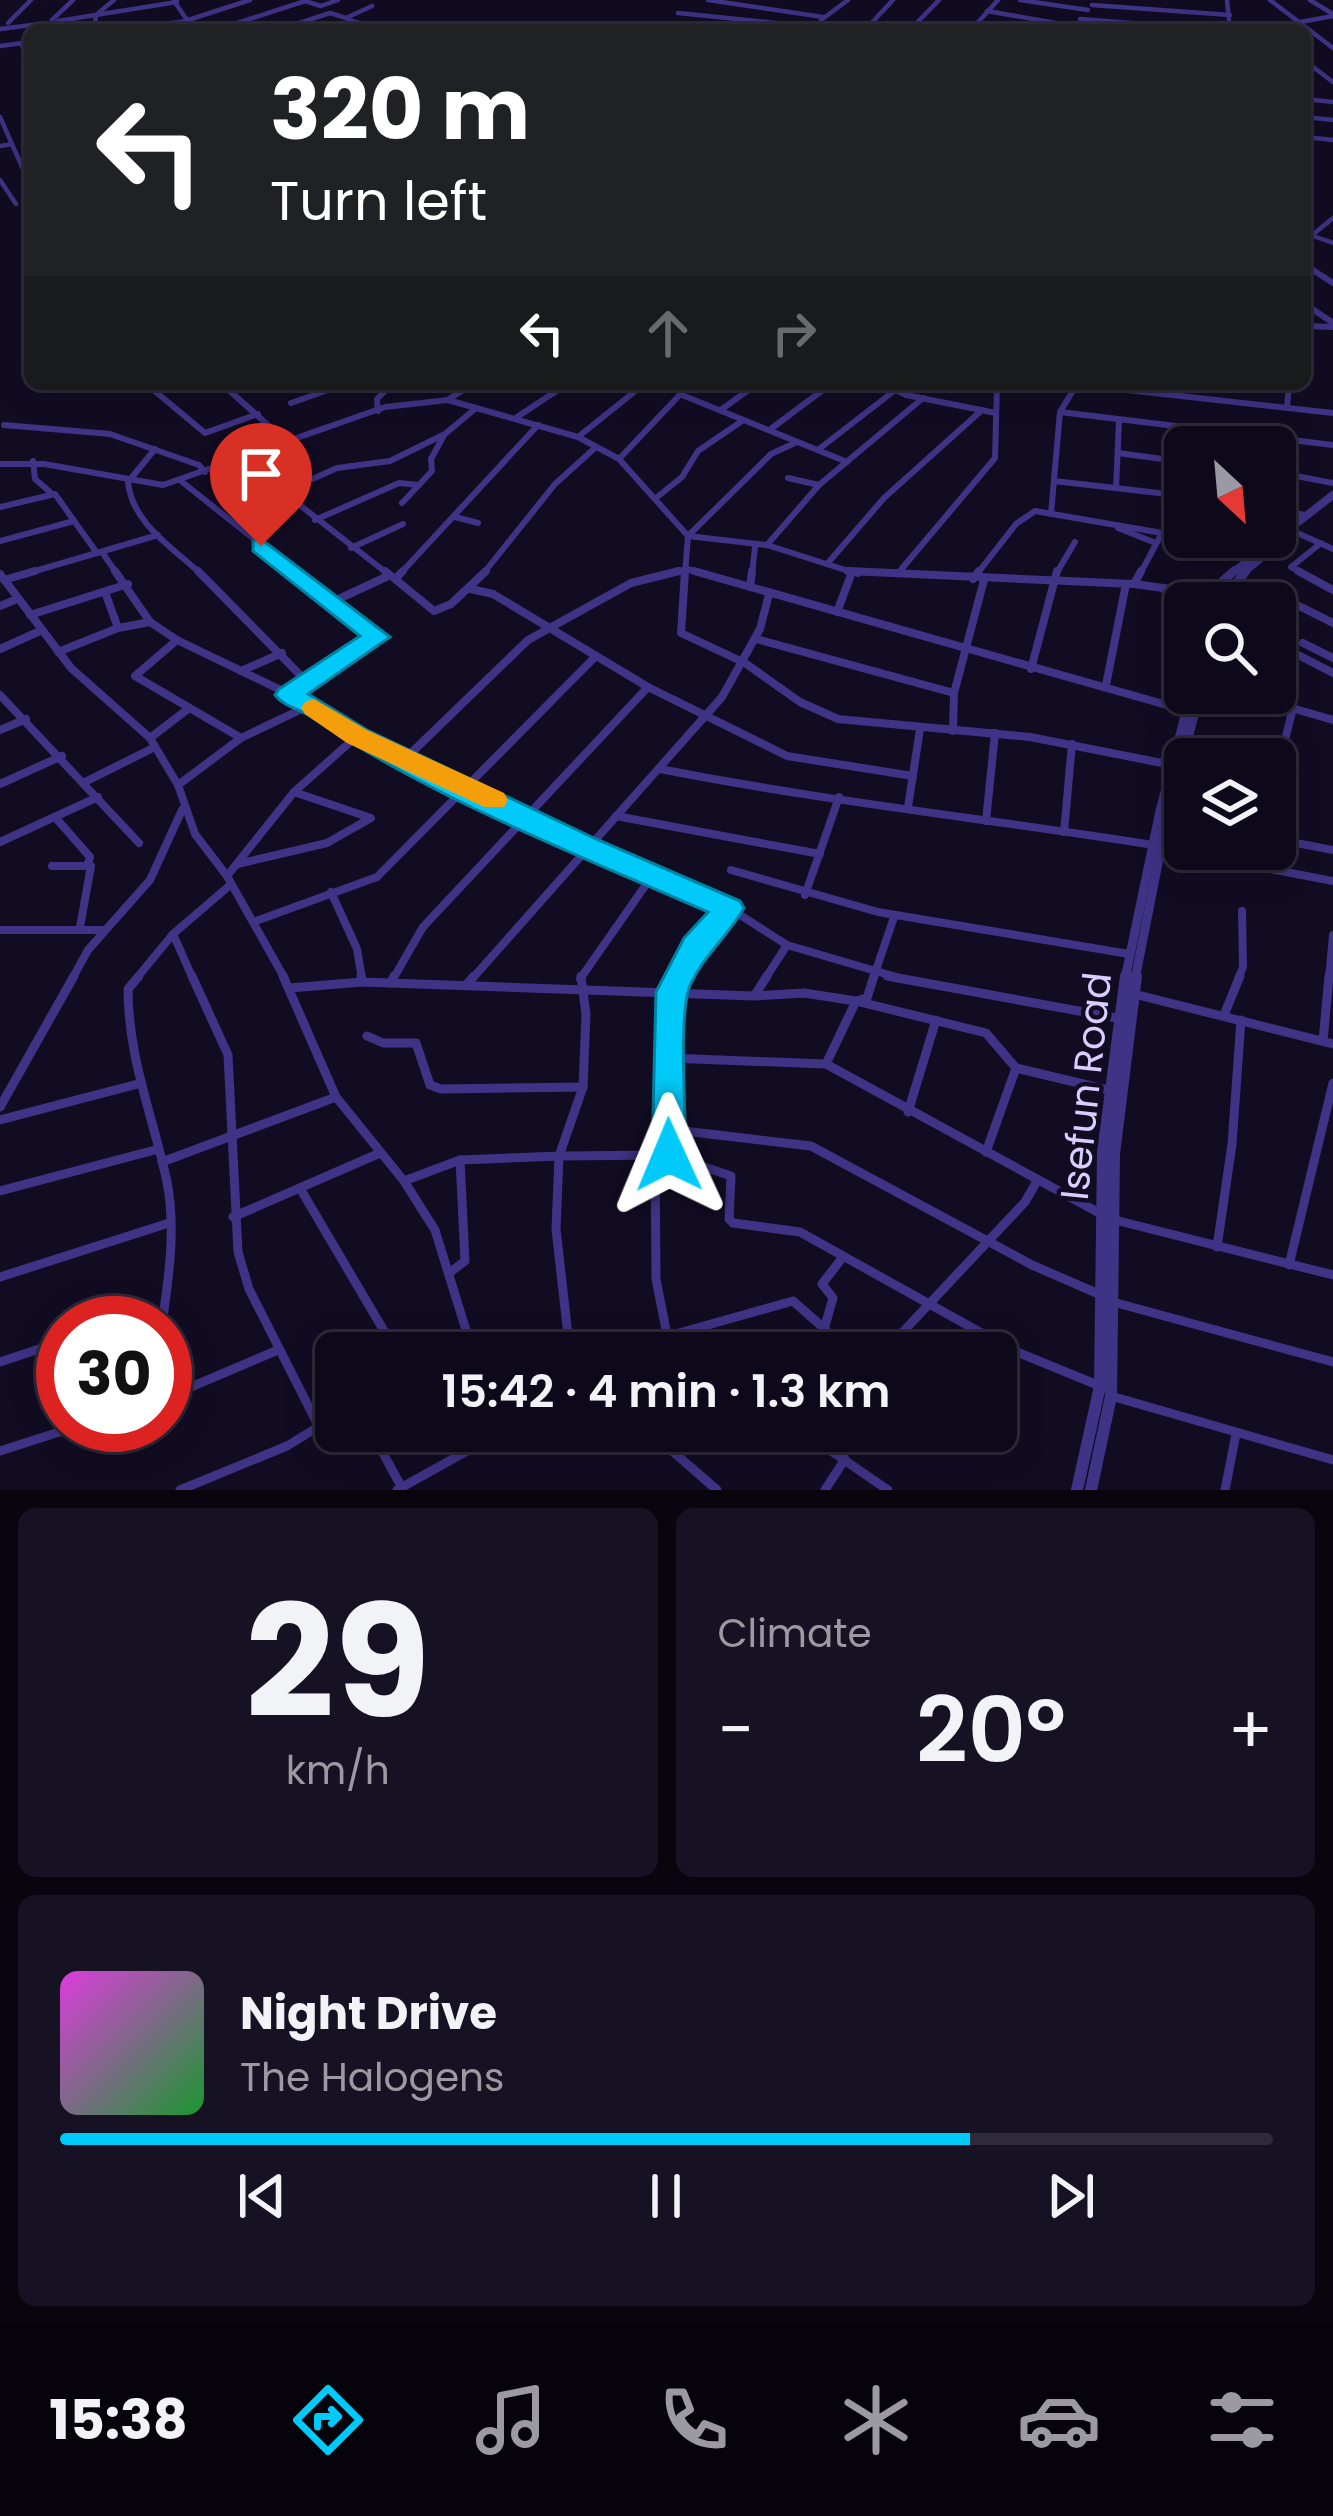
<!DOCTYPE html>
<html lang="en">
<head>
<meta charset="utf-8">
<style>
	:root { --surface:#0e091a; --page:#171223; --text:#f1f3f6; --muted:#9b9aa2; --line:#2e2a39; --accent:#00caf9 }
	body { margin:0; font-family:Poppins,sans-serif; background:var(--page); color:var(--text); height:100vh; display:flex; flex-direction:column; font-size:45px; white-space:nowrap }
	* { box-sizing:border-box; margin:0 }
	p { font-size:39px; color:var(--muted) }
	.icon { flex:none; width:66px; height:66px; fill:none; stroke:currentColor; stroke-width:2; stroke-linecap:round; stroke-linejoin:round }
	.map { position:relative; height:1490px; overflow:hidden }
	.drawer { display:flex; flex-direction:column; gap:18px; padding:18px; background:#08050e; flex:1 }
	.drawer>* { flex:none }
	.top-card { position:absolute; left:24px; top:24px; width:1287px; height:366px; border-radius:18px; box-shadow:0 6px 30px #0003,0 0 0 3px var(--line); background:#202124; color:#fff; overflow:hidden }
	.needle { width:78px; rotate:154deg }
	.buttons { position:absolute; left:1164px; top:426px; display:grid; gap:24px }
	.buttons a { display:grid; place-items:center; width:132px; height:132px; border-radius:18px; background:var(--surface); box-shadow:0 6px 30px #0003,0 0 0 3px var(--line); font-size:60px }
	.speed { position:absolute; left:36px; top:1296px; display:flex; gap:24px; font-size:60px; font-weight:700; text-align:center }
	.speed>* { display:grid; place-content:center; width:156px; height:156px; border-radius:50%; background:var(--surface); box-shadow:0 6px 30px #0003,0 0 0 3px var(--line); line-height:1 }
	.speed .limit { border:18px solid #d22; background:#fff; color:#111 }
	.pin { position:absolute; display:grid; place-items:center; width:102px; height:102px; color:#fff; margin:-123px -51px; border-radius:50% 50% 50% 0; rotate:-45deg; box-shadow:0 0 12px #0007 }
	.pin .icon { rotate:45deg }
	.me { position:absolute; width:132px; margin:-66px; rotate:359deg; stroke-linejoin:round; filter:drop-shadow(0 0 9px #0008) }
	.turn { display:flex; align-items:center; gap:42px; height:252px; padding:0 48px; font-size:54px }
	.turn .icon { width:156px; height:156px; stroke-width:2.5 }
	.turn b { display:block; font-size:84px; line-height:102px }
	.lanes { display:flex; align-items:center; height:114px; padding:0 48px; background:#0003; justify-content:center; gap:60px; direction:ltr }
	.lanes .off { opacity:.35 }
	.big { font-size:90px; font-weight:600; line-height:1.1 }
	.drawer .card { flex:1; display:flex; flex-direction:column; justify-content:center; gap:18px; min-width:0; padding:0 42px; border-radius:18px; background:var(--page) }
	.drawer .dial { align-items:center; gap:0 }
	.dial b { font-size:156px; line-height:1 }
	.song { display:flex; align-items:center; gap:36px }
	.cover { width:144px; height:144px; border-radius:18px; background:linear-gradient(135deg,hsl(300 70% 55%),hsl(130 70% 35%)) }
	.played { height:12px; border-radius:6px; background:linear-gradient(90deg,var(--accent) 75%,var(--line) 75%) }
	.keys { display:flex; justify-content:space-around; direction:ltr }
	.heat { display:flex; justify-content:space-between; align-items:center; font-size:66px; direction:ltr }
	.drawer .tiles { flex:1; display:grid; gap:18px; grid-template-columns:1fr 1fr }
	.card:last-child { grid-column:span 2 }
	.trip { position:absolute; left:315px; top:1332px; width:702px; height:120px; border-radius:18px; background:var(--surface); box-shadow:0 6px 30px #0003,0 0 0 3px var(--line); font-weight:600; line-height:120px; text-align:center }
	.menu { display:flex; height:192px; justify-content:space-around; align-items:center; background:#06040a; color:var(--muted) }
	.menu .icon { width:84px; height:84px }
	.menu .active { color:var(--accent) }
	.menu b { font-size:54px; color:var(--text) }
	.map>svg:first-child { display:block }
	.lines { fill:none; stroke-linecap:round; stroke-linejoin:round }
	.minor-far3 { stroke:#3e3385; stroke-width:4.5 }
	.minor-far2 { stroke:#3e3385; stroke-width:6 }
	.minor-far1 { stroke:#3e3385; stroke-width:8 }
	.minor { stroke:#3e3385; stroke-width:9 }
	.tertiary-far2 { stroke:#3e3385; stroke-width:8 }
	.tertiary-far1 { stroke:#3e3385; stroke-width:9 }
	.tertiary { stroke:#3e3385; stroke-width:12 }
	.route { fill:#00caf9; stroke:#0083a2; stroke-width:3 }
	.slow { fill:#f59e0b }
	.labels { text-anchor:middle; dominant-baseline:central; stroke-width:9; stroke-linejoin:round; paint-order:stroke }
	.near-street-label { font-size:39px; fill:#d8ceff; stroke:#120c23 }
</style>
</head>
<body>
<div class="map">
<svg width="1333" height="1490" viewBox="0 0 1333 1490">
	<rect width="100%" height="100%" fill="#120c23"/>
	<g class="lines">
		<g class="minor-far3">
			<polyline points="708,0 823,17"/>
			<polyline points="1020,0 1088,10"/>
			<polyline points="1227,0 1230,30"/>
			<polyline points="1270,0 1333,48"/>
			<polyline points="1310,0 1333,14"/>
			<polyline points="174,1 194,30"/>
			<polyline points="305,1 321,6 338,0"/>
			<polyline points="1092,5 1230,15"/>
			<polyline points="987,11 1073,26"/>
			<polyline points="678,13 844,30"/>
			<polyline points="1080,19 1221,30"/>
			<polyline points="52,20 73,0"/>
			<polyline points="188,20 250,0"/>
			<polyline points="821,20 848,0"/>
			<polyline points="58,21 177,2"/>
			<polyline points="355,22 382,27"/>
			<polyline points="8,23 31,0"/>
			<polyline points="95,24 96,15 114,0"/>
			<polyline points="650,25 681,30"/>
			<polyline points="974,27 999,30"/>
			<polyline points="0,29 47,23"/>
			<polyline points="116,30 187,21"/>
			<polyline points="216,30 305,1"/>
			<polyline points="278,30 330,13 346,18 372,6"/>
			<polyline points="337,30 355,22 347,19"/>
			<polyline points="865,30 893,0"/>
			<polyline points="910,30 939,0"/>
			<polyline points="971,30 998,0"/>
			<polyline points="1256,30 1333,16"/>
			<polyline points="21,43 30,66"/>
			<polyline points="0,46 30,42"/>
			<polyline points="1305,61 1333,82"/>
			<polyline points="1305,99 1333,102"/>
			<polyline points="0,117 30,185"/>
			<polyline points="1305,117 1333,120"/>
			<polyline points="1306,137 1333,140"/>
			<polyline points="0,146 12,144"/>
			<polyline points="0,180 16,204"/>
			<polyline points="1305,182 1309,137"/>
			<polyline points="1316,237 1333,243"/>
			<polyline points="1305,241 1333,218"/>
		</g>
		<g class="minor-far2">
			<polyline points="1305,265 1333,283"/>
			<polyline points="1305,304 1333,323"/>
			<polyline points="1305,326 1333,327"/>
			<polyline points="222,384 288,443"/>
			<polyline points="884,384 906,395 996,413"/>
			<polyline points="1074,384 1333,413"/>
			<polyline points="150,387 205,433 258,414"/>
			<polyline points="682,395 847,462"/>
			<polyline points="449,399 473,384"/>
			<polyline points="291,403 345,384"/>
			<polyline points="1287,408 1289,384"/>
			<polyline points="722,409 757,384"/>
			<polyline points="378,411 377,399 392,384"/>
			<polyline points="1060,412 1333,445"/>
			<polyline points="517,417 567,384"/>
			<polyline points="4,425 110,434 199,465 205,472"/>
			<polyline points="772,428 831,384"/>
			<polyline points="578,437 644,384"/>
			<path d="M155,449L128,482C132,523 172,547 201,574"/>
			<polyline points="819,449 903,384"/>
			<polyline points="1118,453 1185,462"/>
			<polyline points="619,459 690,384"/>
			<polyline points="242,460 388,574"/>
			<polyline points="33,461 35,479 50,492"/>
			<polyline points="0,464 44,464 163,485 385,407 448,400 578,437 619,459 688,536 685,574"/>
			<polyline points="1275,472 1333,483"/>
			<polyline points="788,478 819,485"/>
			<polyline points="181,481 298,574"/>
			<polyline points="1054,481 1185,496"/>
			<polyline points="1116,488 1119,421"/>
			<polyline points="281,493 337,468 390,461 445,434 476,408"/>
			<polyline points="656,498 682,477 698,451 742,421"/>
			<polyline points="402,503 432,471 431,459 444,435"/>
			<polyline points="0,507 55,494 97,553"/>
			<polyline points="1275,509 1305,515"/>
			<polyline points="1051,514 1060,412 1077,384"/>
			<polyline points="455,517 478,523"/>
			<polyline points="315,520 399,483 419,485"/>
			<polyline points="1118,528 1156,543"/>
			<polyline points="1293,531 1333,549"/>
			<polyline points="689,535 771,454 797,442"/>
			<polyline points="688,536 767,545 858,574"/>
			<polyline points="0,541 74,521"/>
			<polyline points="767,545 819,485 923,398"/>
			<polyline points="351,548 403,524"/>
			<polyline points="102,552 117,574"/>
			<polyline points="827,564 884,498 982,410"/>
			<polyline points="899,572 995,458 997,384"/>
			<polyline points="25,574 158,535"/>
			<polyline points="400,574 538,425"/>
			<polyline points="483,574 555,484 596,447"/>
			<polyline points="667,574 687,569 704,574"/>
			<polyline points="752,574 755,547"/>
			<polyline points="977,574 1016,524 1035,511 1162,533 1140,574"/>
			<polyline points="1056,574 1075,542"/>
			<polyline points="1304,574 1291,567 1321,543"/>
		</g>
		<g class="minor-far1">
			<polyline points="115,571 150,622 177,640 318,708 357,736 585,846 729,908 787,945 903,979"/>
			<polyline points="198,571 307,682"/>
			<polyline points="385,571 395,579 403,571"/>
			<polyline points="685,571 681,633 745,663 800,702 838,719 1030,737 1172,765"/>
			<polyline points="694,571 1188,711"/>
			<polyline points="848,571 1134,584 1208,594"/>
			<polyline points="1298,571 1333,590"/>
			<polyline points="0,574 71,668 150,738 178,785 195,834 227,876 285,979"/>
			<polyline points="395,579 434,611 451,604 486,571"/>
			<polyline points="973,579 979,571"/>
			<polyline points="4,580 35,571"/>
			<polyline points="1134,584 1141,571"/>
			<polyline points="750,587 752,571"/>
			<polyline points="471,589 493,594 648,687 787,756 913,776"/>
			<polyline points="1163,589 1197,603"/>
			<polyline points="105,592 118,628"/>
			<polyline points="330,603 388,576"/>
			<polyline points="0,606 17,599"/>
			<polyline points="1275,609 1297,605 1333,623"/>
			<polyline points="837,612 852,572"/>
			<polyline points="30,615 128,584"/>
			<polyline points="756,639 954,693"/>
			<polyline points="177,640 135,676 241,738"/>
			<polyline points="1275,643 1333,673"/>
			<polyline points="1303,643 1333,658"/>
			<polyline points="0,649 40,631"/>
			<polyline points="58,652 118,628 150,622"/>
			<polyline points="1031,669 1057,571"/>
			<polyline points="241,671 282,653"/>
			<polyline points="1106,685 1126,584"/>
			<polyline points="1239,693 1333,720"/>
			<polyline points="0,695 139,843"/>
			<polyline points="288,695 377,637 294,571"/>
			<polyline points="0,730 26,719"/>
			<polyline points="953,731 954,693 984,580"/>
			<polyline points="150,738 188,709"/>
			<polyline points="407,757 528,640 631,583 679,571"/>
			<path d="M660,769C823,801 989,819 1154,845"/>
			<polyline points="1275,780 1293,708"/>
			<polyline points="85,782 155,747"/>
			<polyline points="0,784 62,756"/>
			<polyline points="178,785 241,738 306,707"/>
			<polyline points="908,807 920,729"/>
			<polyline points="1168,813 1185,817"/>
			<polyline points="616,816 820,854"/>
			<polyline points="55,817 90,857 88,863"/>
			<polyline points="986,821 995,733"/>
			<polyline points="1064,832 1072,744"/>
			<polyline points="1275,839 1333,850"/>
			<polyline points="0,842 98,797"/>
			<polyline points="1269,849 1270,869 1333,881"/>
			<polyline points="238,864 327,843 371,818 294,792"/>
			<polyline points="52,866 91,866 80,927"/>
			<polyline points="731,870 878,912 1129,954"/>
			<polyline points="227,876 294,792 357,736"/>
			<polyline points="331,892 357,949 362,979"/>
			<polyline points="805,895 839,797"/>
			<polyline points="253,922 377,877 596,656"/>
			<polyline points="0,930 102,930"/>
			<polyline points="173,934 193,979"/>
			<polyline points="72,979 88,950 150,880 182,810"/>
			<polyline points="136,979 173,934 229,886"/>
			<polyline points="393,979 423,927 648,687"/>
			<polyline points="472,979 722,697 760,629 769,594"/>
			<polyline points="580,979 652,876"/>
			<polyline points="678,979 695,946 729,908"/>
			<polyline points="765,979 787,945"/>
			<polyline points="873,979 894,917"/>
			<polyline points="1238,979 1243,967 1242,911"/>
			<polyline points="1329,979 1333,935"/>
		</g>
		<g class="minor">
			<path d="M139,976L128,989C128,1058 153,1116 167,1182C176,1228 169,1277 162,1323"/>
			<polyline points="192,976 228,1055 238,1252 249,1289 319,1427"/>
			<polyline points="283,976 336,1097"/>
			<polyline points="361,976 362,982"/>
			<polyline points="887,976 1117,1018"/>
			<polyline points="391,983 394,976"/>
			<polyline points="467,984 474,976"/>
			<polyline points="290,988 362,982 754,996 804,993 856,1001 986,1033 1016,1068 1108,1090"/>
			<polyline points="1134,994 1333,1044"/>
			<polyline points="755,995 767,976"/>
			<polyline points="1224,1015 1240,976"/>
			<polyline points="367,1036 383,1043 416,1043 430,1085 441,1089 583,1087"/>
			<polyline points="1323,1041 1329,976"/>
			<polyline points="669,1058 826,1064 1103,1215"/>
			<polyline points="826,1064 856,1001 867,998 874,976"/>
			<polyline points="0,1107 74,976"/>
			<polyline points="908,1112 936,1020"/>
			<polyline points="0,1120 138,1084"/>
			<polyline points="667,1129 811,1146 1032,1265 1101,1295"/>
			<polyline points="986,1152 1016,1068"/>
			<polyline points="655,1155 656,1279 667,1335"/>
			<polyline points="669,1155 671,992 679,976"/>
			<polyline points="162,1162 336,1097 404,1181"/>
			<polyline points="301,1190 397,1353"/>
			<polyline points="0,1191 155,1150"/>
			<polyline points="233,1217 380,1153"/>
			<polyline points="1115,1220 1333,1275"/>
			<polyline points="1217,1247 1232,1144 1241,1020"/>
			<polyline points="1289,1265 1333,1083"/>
			<polyline points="449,1273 465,1261 460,1160"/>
			<polyline points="0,1277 169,1223"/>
			<polyline points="1113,1302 1333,1362"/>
			<polyline points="122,1323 164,1311"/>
			<polyline points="825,1326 833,1298 822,1284 843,1257"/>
			<polyline points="685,1334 709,1353"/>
			<polyline points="470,1343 435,1230 404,1181 460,1160 559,1156 583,1087 586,1014 581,976"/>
			<polyline points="448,1353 470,1343 564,1353"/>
			<polyline points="570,1353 556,1229 559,1156 669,1155 731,1176 729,1219 733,1223 800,1232 1012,1350 1100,1386"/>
			<polyline points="608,1353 793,1301 826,1330 830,1353"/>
			<polyline points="883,1353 1025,1202 1037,1181"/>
			<polyline points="0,1362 63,1341"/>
			<polyline points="1111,1396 1333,1460"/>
			<polyline points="165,1398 278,1350"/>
			<polyline points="371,1431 402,1488"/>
			<polyline points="623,1431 671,1450 717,1490"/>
			<polyline points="802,1431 888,1490"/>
			<polyline points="0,1451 81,1425"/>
			<polyline points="180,1490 287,1446 336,1416"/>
			<polyline points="397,1490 503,1431"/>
			<polyline points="825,1490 845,1459"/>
			<polyline points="1225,1490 1236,1434"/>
		</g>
		<g class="tertiary-far2">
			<polyline points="1231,574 1333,495"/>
			<polyline points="1242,574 1288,535"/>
		</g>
		<g class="tertiary-far1">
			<polyline points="1208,603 1208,594 1234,571"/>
			<polyline points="1221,603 1246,571"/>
			<polyline points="1125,979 1160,811 1191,693"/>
			<polyline points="1135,979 1168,813 1200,693"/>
		</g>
		<g class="tertiary">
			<polyline points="1077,1490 1100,1386 1103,1152 1126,976"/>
			<polyline points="1091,1490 1111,1396 1114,1154 1136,976"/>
		</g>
	</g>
	<path class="route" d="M261,539L390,637L308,694L367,730L596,839L740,901L744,908C728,936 704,955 690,985C678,1013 686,1119 686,1155L681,1165L669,1169L657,1165L652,1155L656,992L684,938L708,912C576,854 434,799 313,718C301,709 284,707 275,695L279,689L360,636L253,551V541Z"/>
	<polygon class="slow" points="314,699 367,730 504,793 508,800 504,807 484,807 347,743 305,714 301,708 305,702"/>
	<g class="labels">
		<g class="near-street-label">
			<text transform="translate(1086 1086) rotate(-84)">Isefun Road</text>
		</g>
	</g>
</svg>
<div class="buttons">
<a><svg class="needle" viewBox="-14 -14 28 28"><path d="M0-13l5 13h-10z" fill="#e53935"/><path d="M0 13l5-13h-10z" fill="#9b9aa2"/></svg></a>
<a><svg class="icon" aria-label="search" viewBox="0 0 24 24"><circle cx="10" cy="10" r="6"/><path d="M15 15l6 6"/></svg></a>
<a><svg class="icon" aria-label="layers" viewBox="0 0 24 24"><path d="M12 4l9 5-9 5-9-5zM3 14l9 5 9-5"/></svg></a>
</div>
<div class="speed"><div class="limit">30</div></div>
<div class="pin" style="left:261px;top:546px;background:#d93025"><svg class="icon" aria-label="arrive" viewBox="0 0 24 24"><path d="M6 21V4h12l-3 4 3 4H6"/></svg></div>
<svg class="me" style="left:669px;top:1155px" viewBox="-20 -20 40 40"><path d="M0-17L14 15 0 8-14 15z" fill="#00caf9" stroke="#fff" stroke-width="4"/></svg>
<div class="trip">15:42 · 4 min · 1.3 km</div>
<div class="top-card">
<div class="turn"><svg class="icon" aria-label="left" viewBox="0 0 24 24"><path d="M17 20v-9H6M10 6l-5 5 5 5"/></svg><div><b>320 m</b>Turn left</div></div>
<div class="lanes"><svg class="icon" aria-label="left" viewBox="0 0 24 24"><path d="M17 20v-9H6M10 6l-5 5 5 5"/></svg><svg class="icon off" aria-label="ahead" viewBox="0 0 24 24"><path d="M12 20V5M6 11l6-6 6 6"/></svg><svg class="icon off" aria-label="right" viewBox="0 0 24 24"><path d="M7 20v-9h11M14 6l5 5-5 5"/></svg></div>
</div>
</div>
<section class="drawer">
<div class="tiles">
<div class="card dial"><b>29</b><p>km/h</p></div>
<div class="card"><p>Climate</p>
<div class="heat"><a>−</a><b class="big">20°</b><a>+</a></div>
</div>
<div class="card">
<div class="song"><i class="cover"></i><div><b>Night Drive</b><p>The Halogens</p></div></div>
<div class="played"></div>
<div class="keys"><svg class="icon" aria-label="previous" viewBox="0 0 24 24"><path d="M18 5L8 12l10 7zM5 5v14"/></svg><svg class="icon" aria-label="pause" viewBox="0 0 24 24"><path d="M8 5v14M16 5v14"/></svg><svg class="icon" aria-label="next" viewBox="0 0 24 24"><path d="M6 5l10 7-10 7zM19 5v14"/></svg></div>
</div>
</div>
</section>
<nav class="menu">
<b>15:38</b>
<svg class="icon active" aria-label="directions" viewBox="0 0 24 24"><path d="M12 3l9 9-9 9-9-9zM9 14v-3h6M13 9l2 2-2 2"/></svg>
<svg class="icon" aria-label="music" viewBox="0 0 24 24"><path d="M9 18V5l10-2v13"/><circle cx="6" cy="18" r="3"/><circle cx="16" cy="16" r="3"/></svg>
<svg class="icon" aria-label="phone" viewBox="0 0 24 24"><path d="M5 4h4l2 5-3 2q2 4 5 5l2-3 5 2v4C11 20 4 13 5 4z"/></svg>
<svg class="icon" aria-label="climate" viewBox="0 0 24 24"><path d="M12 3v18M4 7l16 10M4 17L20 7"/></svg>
<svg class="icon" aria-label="car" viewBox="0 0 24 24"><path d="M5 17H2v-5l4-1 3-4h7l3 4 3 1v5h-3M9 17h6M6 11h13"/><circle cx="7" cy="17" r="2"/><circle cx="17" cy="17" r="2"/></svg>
<svg class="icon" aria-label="filters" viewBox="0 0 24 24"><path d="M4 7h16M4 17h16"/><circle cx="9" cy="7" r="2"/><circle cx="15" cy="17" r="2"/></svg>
</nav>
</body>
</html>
